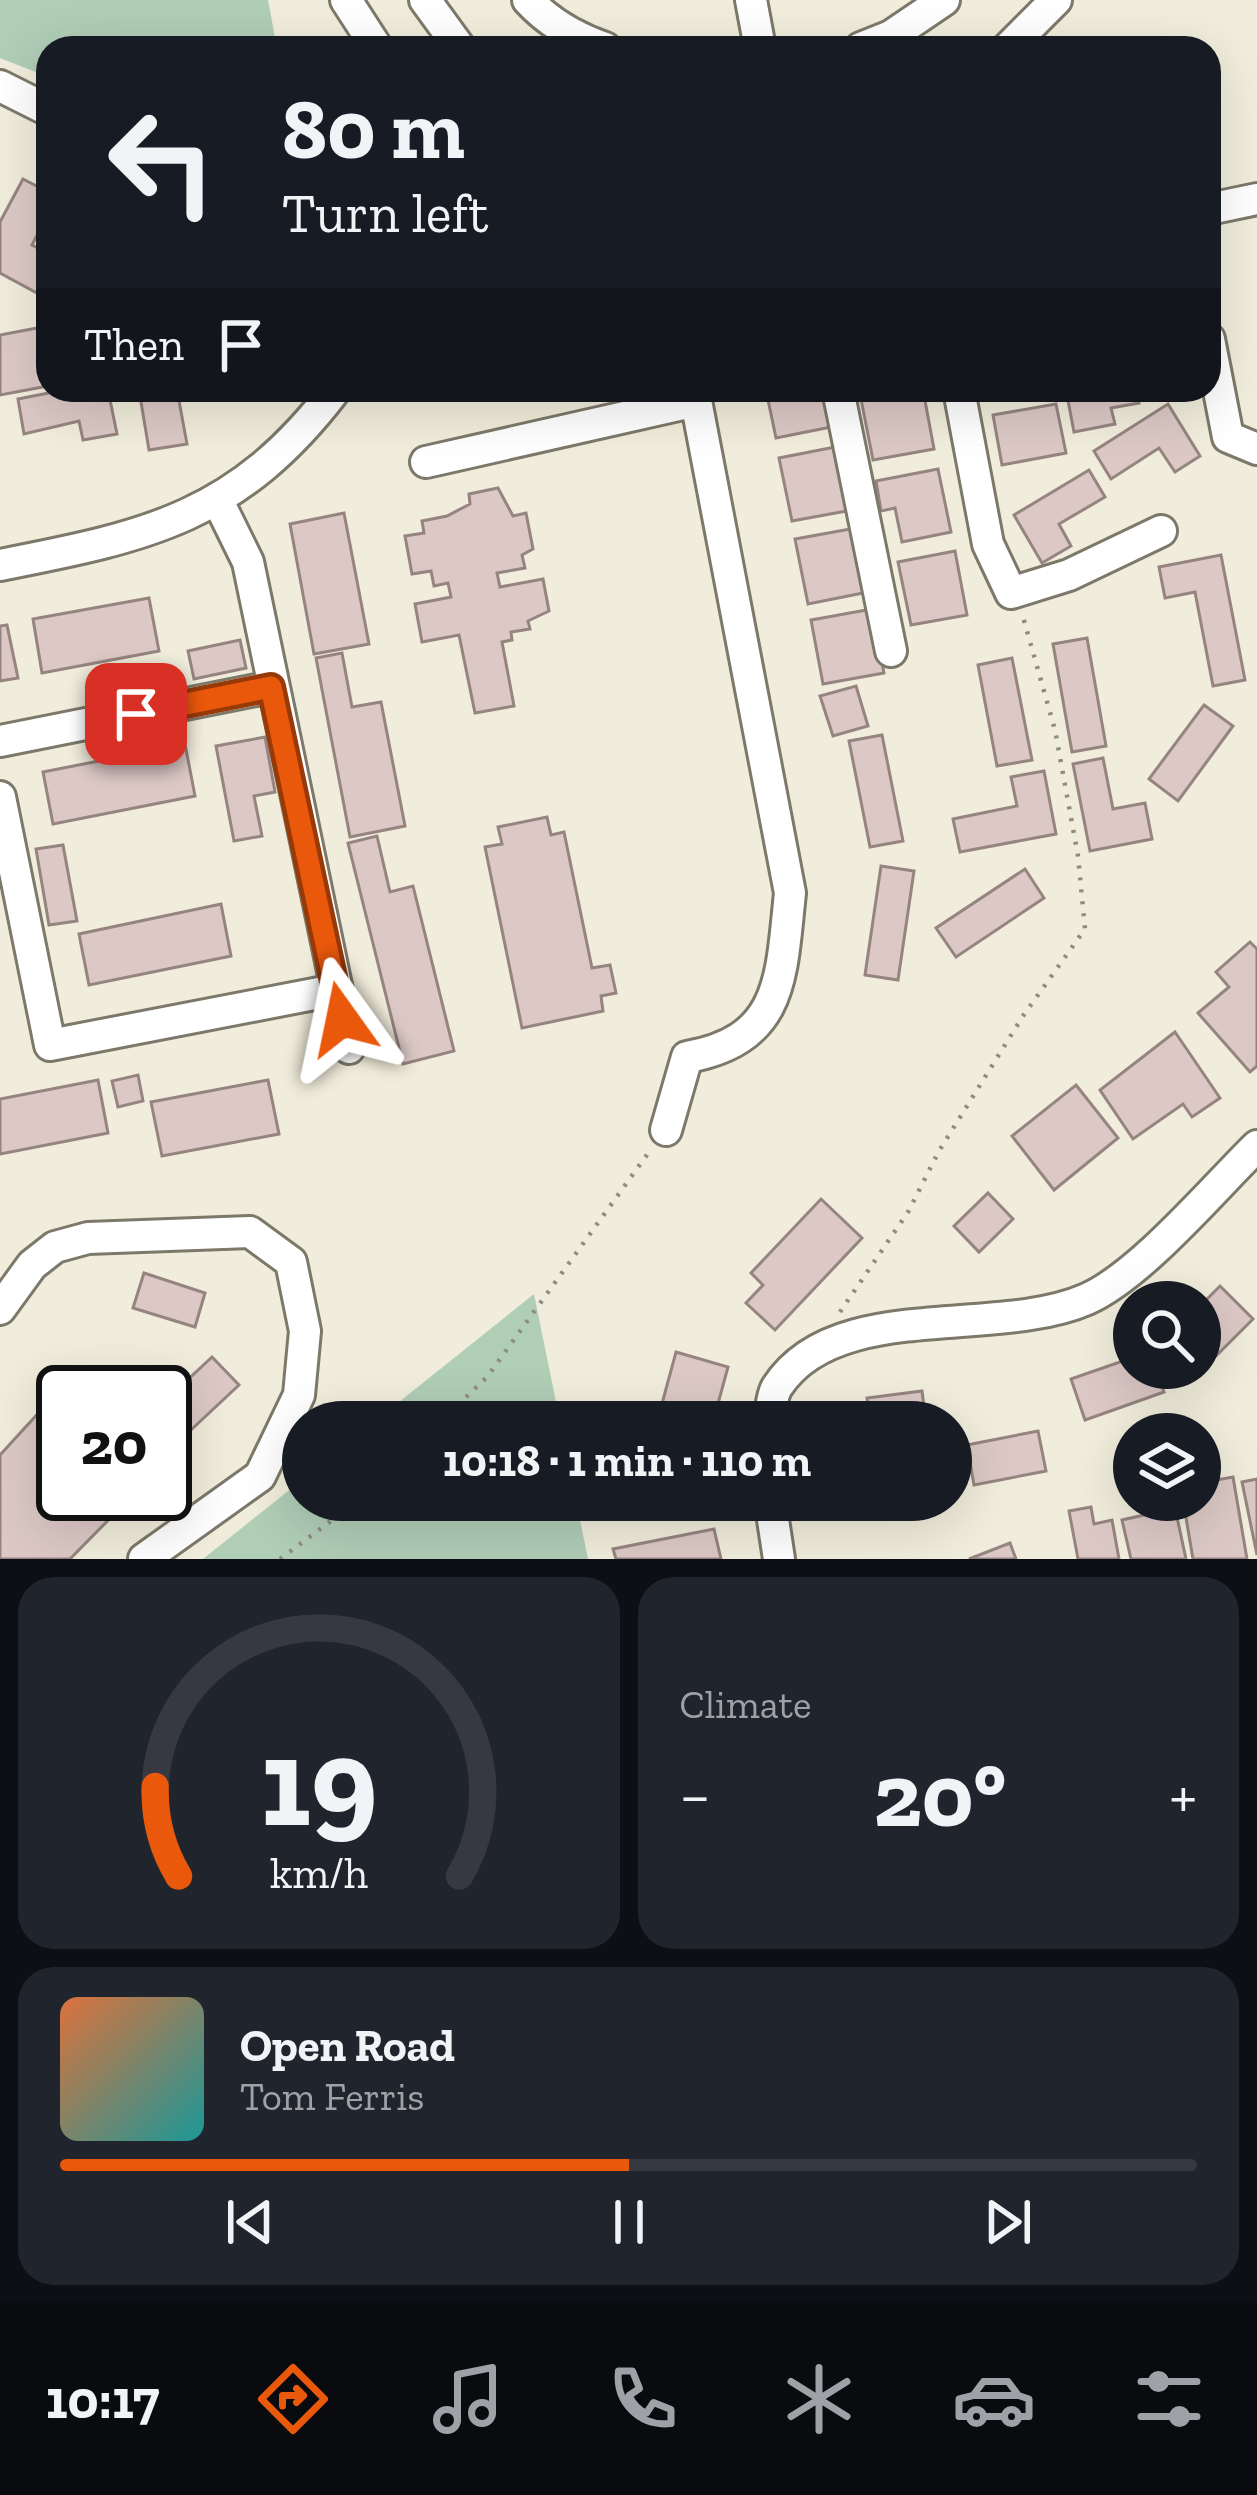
<!DOCTYPE html>
<html lang="en">
<head>
<meta charset="utf-8">
<style>
	:root { --surface:#171b24; --page:#20242c; --text:#f1f3f6; --muted:#9ea1a6; --line:#363941; --accent:#ea580c }
	body { margin:0; font-family:"Zilla Slab",serif; background:var(--page); color:var(--text); height:100vh; display:flex; flex-direction:column; font-size:45px; white-space:nowrap }
	* { box-sizing:border-box; margin:0 }
	p { font-size:39px; color:var(--muted) }
	.icon { flex:none; width:66px; height:66px; fill:none; stroke:currentColor; stroke-width:2; stroke-linecap:round; stroke-linejoin:round }
	.map { position:relative; height:1559px; overflow:hidden }
	.panel { display:flex; flex-direction:column; gap:18px; padding:18px; background:#0d0f14; flex:1 }
	.panel>* { flex:none }
	.banner { position:absolute; left:36px; top:36px; width:1185px; height:366px; border-radius:36px; box-shadow:0 12px 48px #0002; background:#171b24; color:var(--text); overflow:hidden }
	.buttons { position:absolute; left:1113px; top:1281px; display:grid; gap:24px }
	.buttons a { display:grid; place-items:center; width:108px; height:108px; border-radius:50%; background:var(--surface); box-shadow:0 12px 48px #0002; font-size:60px }
	.speed { position:absolute; left:36px; top:1365px; display:flex; gap:24px; font-size:60px; font-weight:700; text-align:center }
	.speed>* { display:grid; place-content:center; width:156px; height:156px; border-radius:50%; background:var(--surface); box-shadow:0 12px 48px #0002; line-height:1 }
	.speed .limit { border:6px solid #111; border-radius:18px; background:#fff; color:#111 }
	.pin { position:absolute; display:grid; place-items:center; width:102px; height:102px; color:#fff; margin:-51px; border-radius:24px; box-shadow:0 6px 18px #0006 }
	.me { position:absolute; width:132px; margin:-66px; rotate:348deg; stroke-linejoin:round; filter:drop-shadow(0 0 9px #0008) }
	.turn { display:flex; align-items:center; gap:42px; height:252px; padding:0 48px; font-size:54px }
	.turn .icon { width:156px; height:156px; stroke-width:2.5 }
	.turn b { display:block; font-size:84px; line-height:102px }
	.then { display:flex; align-items:center; height:114px; padding:0 48px; background:#0003; gap:24px; font-size:45px }
	.big { font-size:90px; font-weight:800; line-height:1.1 }
	.panel .card { flex:1; display:flex; flex-direction:column; justify-content:center; gap:18px; min-width:0; padding:0 42px; border-radius:36px; background:var(--page) }
	.panel .dial { align-items:center; gap:0 }
	.dial svg { height:312px; overflow:visible; fill:none; stroke:var(--line); stroke-width:7; stroke-linecap:round; text-anchor:middle }
	.dial text { fill:var(--text); stroke:none }
	.song { display:flex; align-items:center; gap:36px }
	.cover { width:144px; height:144px; border-radius:18px; background:linear-gradient(135deg,hsl(20 70% 55%),hsl(180 70% 35%)) }
	.played { height:12px; border-radius:6px; background:linear-gradient(90deg,var(--accent) 50%,var(--line) 50%) }
	.keys { display:flex; justify-content:space-around; direction:ltr }
	.heat { display:flex; justify-content:space-between; align-items:center; font-size:66px; direction:ltr }
	.panel .tiles { flex:1; display:grid; gap:18px; grid-template-columns:1fr 1fr }
	.card:last-child { grid-column:span 2 }
	.trip { position:absolute; left:282px; top:1401px; width:690px; height:120px; border-radius:60px; background:var(--surface); box-shadow:0 12px 48px #0002; font-weight:800; line-height:120px; text-align:center }
	.menu { display:flex; height:192px; justify-content:space-around; align-items:center; background:#090b0e; color:var(--muted) }
	.menu .icon { width:84px; height:84px }
	.menu .on { color:var(--accent) }
	.menu b { font-size:54px; color:var(--text) }
	.map>svg:first-child { display:block }
	.green { fill:#b0cdb6 }
	.building { fill:#dcc9c6; stroke:#968481; stroke-width:3 }
	.lines { fill:none; stroke-linecap:round; stroke-linejoin:round }
	.minor-casing { stroke:#7c796a; stroke-width:36 }
	.path { stroke:#8e8b80; stroke-width:4.5; stroke-dasharray:3 9; stroke-linecap:butt }
	.minor { stroke:#fff; stroke-width:30 }
	.route-casing { stroke:#983908; stroke-width:30 }
	.route { stroke:#ea580c; stroke-width:21 }
</style>
</head>
<body>
<div class="map">
<svg width="1257" height="1559" viewBox="0 0 1257 1559">
	<rect width="100%" height="100%" fill="#f1eddc"/>
	<g class="green">
		<polygon points="0,0 268,0 277,48 48,48 48,77 0,58"/>
		<polygon points="534,1294 560,1422 374,1422"/>
		<polygon points="303,1479 303,1500 576,1500 588,1559 203,1559"/>
	</g>
	<g class="building">
		<polygon points="23,179 48,192 48,214 32,245 48,253 48,299 0,273 0,222"/>
		<polygon points="37,328 48,386 0,395 0,335"/>
		<polygon points="64,390 108,390 117,434 83,440 79,421 24,434 18,399"/>
		<polygon points="139,390 177,390 187,444 149,450"/>
		<polygon points="766,390 829,390 836,426 776,438"/>
		<polygon points="908,390 923,390 934,449 873,460 861,399"/>
		<polygon points="1066,390 1136,390 1139,403 1111,408 1115,424 1074,432"/>
		<polygon points="1056,404 1066,453 1002,465 993,415"/>
		<polygon points="1168,404 1200,456 1175,472 1159,448 1111,479 1094,451"/>
		<polygon points="840,446 852,510 792,521 779,458"/>
		<polygon points="938,469 951,532 902,542 895,508 881,511 876,481"/>
		<polygon points="1089,470 1105,497 1059,524 1071,546 1042,563 1014,515"/>
		<polygon points="498,488 513,516 526,513 533,549 522,555 525,568 497,573 500,587 543,579 549,611 528,621 530,629 511,632 512,640 502,642 514,706 475,713 459,635 422,642 415,604 451,597 448,583 434,586 431,571 412,574 405,536 424,533 422,521 447,516 470,504 469,494"/>
		<polygon points="344,513 369,644 314,654 290,524"/>
		<polygon points="856,528 868,592 808,604 795,539"/>
		<polygon points="955,551 967,615 911,625 898,562"/>
		<polygon points="1221,555 1245,680 1213,686 1195,592 1165,598 1159,567"/>
		<polygon points="149,598 159,651 42,673 33,619"/>
		<polygon points="872,609 884,673 823,684 811,620"/>
		<polygon points="7,625 18,678 0,681 0,626"/>
		<polygon points="1087,638 1106,746 1072,752 1053,644"/>
		<polygon points="240,640 246,668 194,679 188,651"/>
		<polygon points="342,653 352,707 381,702 405,826 350,837 316,658"/>
		<polygon points="1012,658 1032,760 997,766 978,665"/>
		<polygon points="856,686 868,726 833,736 820,696"/>
		<polygon points="1204,705 1233,726 1178,801 1149,779"/>
		<polygon points="882,735 903,841 870,847 849,741"/>
		<polygon points="265,737 275,792 254,796 262,836 234,841 216,746"/>
		<polygon points="185,744 195,796 53,824 43,772"/>
		<polygon points="1103,758 1113,809 1145,803 1152,839 1090,851 1073,764"/>
		<polygon points="1044,771 1056,834 960,852 953,819 1017,806 1011,777"/>
		<polygon points="547,817 551,835 564,832 592,968 610,965 616,993 601,996 603,1011 522,1028 485,847 502,844 498,827"/>
		<polygon points="377,836 390,892 413,886 454,1051 403,1064 348,843"/>
		<polygon points="63,845 77,921 49,925 36,849"/>
		<polygon points="881,866 914,871 898,980 865,975"/>
		<polygon points="1025,869 1044,898 956,957 936,928"/>
		<polygon points="221,904 231,956 89,985 79,934"/>
		<polygon points="1250,942 1257,949 1257,1066 1250,1072 1198,1013 1229,987 1216,972"/>
		<polygon points="1175,1032 1220,1098 1192,1117 1183,1104 1133,1139 1100,1090"/>
		<polygon points="138,1075 143,1101 118,1107 112,1081"/>
		<polygon points="98,1080 108,1133 0,1154 0,1099"/>
		<polygon points="268,1080 279,1134 162,1156 151,1102"/>
		<polygon points="1076,1085 1118,1138 1054,1190 1012,1136"/>
		<polygon points="988,1193 1013,1219 979,1252 954,1226"/>
		<polygon points="821,1199 862,1238 775,1330 746,1303 763,1285 751,1273"/>
		<polygon points="144,1273 205,1293 195,1327 133,1308"/>
		<polygon points="1220,1286 1253,1319 1204,1368 1200,1364 1200,1306"/>
		<polygon points="676,1352 728,1367 713,1422 657,1422"/>
		<polygon points="212,1357 239,1385 177,1443 165,1431 165,1401"/>
		<polygon points="1134,1357 1134,1368 1155,1368 1164,1392 1085,1420 1071,1379"/>
		<polygon points="922,1391 926,1422 870,1422 867,1398"/>
		<polygon points="54,1396 63,1403 63,1494 134,1494 70,1559 0,1559 0,1455"/>
		<polygon points="1038,1431 1046,1471 974,1485 967,1445"/>
		<polygon points="1233,1477 1247,1559 1193,1559 1183,1500 1200,1500 1200,1483"/>
		<polygon points="1257,1479 1257,1555 1242,1482"/>
		<polygon points="589,1500 644,1500 645,1507 592,1515"/>
		<polygon points="1091,1507 1094,1524 1112,1520 1119,1559 1078,1559 1069,1511"/>
		<polygon points="1175,1508 1186,1559 1131,1559 1122,1520"/>
		<polygon points="714,1529 721,1559 616,1559 613,1549"/>
		<polygon points="1010,1543 1016,1559 969,1559"/>
	</g>
	<g class="lines">
		<g class="minor-casing">
			<g id="minor">
				<polyline points="346,0 377,48"/>
				<polyline points="425,0 460,48"/>
				<path d="M528,0C549,23 576,38 605,48"/>
				<polyline points="751,0 760,48"/>
				<polyline points="861,48 891,36 944,0"/>
				<polyline points="1008,48 1056,0"/>
				<polyline points="0,86 48,110"/>
				<polyline points="1209,209 1257,199"/>
				<polyline points="1209,339 1228,437 1257,449"/>
				<polyline points="838,390 891,651"/>
				<polyline points="959,390 988,544 1011,593 1069,575 1161,531"/>
				<polyline points="426,462 696,401"/>
				<polyline points="218,501 248,562 349,1048"/>
				<path d="M0,565C149,536 238,517 335,390"/>
				<polyline points="0,741 271,687"/>
				<polyline points="0,797 50,1045 335,990"/>
				<path d="M666,1130L687,1057C784,1040 781,976 790,893L694,390"/>
				<polyline points="0,1309 32,1265 55,1247 88,1238 250,1232 291,1262 305,1331 299,1395 260,1476 144,1559"/>
				<path d="M769,1422C771,1411 772,1395 777,1387C835,1297 997,1339 1087,1299C1141,1275 1213,1189 1257,1146"/>
				<polyline points="770,1500 779,1559"/>
			</g>
		</g>
		<g class="path">
			<polyline points="840,1312 908,1212 939,1151 1023,1016 1085,929 1078,856 1055,730 1023,617"/>
			<polyline points="440,1422 487,1377 649,1152"/>
			<polyline points="280,1559 359,1500"/>
		</g>
		<use href="#minor" class="minor"/>
	</g>
	<g class="lines">
		<g class="route-casing">
			<polyline id="route" points="136,714 271,687 342,1019"/>
		</g>
		<use href="#route" class="route"/>
	</g>
</svg>
<div class="buttons">
<a><svg class="icon" aria-label="search" viewBox="0 0 24 24"><circle cx="10" cy="10" r="6"/><path d="M15 15l6 6"/></svg></a>
<a><svg class="icon" aria-label="layers" viewBox="0 0 24 24"><path d="M12 4l9 5-9 5-9-5zM3 14l9 5 9-5"/></svg></a>
</div>
<div class="speed"><div class="limit">20</div></div>
<div class="pin" style="left:136px;top:714px;background:#d93025"><svg class="icon" aria-label="arrive" viewBox="0 0 24 24"><path d="M6 21V4h12l-3 4 3 4H6"/></svg></div>
<svg class="me" style="left:342px;top:1019px" viewBox="-20 -20 40 40"><path d="M0-17L14 15 0 8-14 15z" fill="#ea580c" stroke="#fff" stroke-width="4"/></svg>
<div class="trip">10:18 · 1 min · 110 m</div>
<div class="banner">
<div class="turn"><svg class="icon" aria-label="left" viewBox="0 0 24 24"><path d="M17 20v-9H6M10 6l-5 5 5 5"/></svg><div><b>80 m</b>Turn left</div></div>
<div class="then">Then<svg class="icon" aria-label="arrive" viewBox="0 0 24 24"><path d="M6 21V4h12l-3 4 3 4H6"/></svg></div>
</div>
</div>
<section class="panel">
<div class="tiles">
<div class="card dial"><svg viewBox="0 0 100 80">
<path d="M14 69A42 42 0 1 1 86 69"/>
<path d="M14 69A42 42 0 0 1 8 46" stroke="#ea580c"/>
<text x="50" y="56" font-size="32" font-weight="700">19</text>
<text x="50" y="72" font-size="11">km/h</text>
</svg></div>
<div class="card"><p>Climate</p>
<div class="heat"><a>−</a><b class="big">20°</b><a>+</a></div>
</div>
<div class="card">
<div class="song"><i class="cover"></i><div><b>Open Road</b><p>Tom Ferris</p></div></div>
<div class="played"></div>
<div class="keys"><svg class="icon" aria-label="previous" viewBox="0 0 24 24"><path d="M18 5L8 12l10 7zM5 5v14"/></svg><svg class="icon" aria-label="pause" viewBox="0 0 24 24"><path d="M8 5v14M16 5v14"/></svg><svg class="icon" aria-label="next" viewBox="0 0 24 24"><path d="M6 5l10 7-10 7zM19 5v14"/></svg></div>
</div>
</div>
</section>
<nav class="menu">
<b>10:17</b>
<svg class="icon on" aria-label="directions" viewBox="0 0 24 24"><path d="M12 3l9 9-9 9-9-9zM9 14v-3h6M13 9l2 2-2 2"/></svg>
<svg class="icon" aria-label="music" viewBox="0 0 24 24"><path d="M9 18V5l10-2v13"/><circle cx="6" cy="18" r="3"/><circle cx="16" cy="16" r="3"/></svg>
<svg class="icon" aria-label="phone" viewBox="0 0 24 24"><path d="M5 4h4l2 5-3 2q2 4 5 5l2-3 5 2v4C11 20 4 13 5 4z"/></svg>
<svg class="icon" aria-label="climate" viewBox="0 0 24 24"><path d="M12 3v18M4 7l16 10M4 17L20 7"/></svg>
<svg class="icon" aria-label="car" viewBox="0 0 24 24"><path d="M5 17H2v-5l4-1 3-4h7l3 4 3 1v5h-3M9 17h6M6 11h13"/><circle cx="7" cy="17" r="2"/><circle cx="17" cy="17" r="2"/></svg>
<svg class="icon" aria-label="filters" viewBox="0 0 24 24"><path d="M4 7h16M4 17h16"/><circle cx="9" cy="7" r="2"/><circle cx="15" cy="17" r="2"/></svg>
</nav>
</body>
</html>
